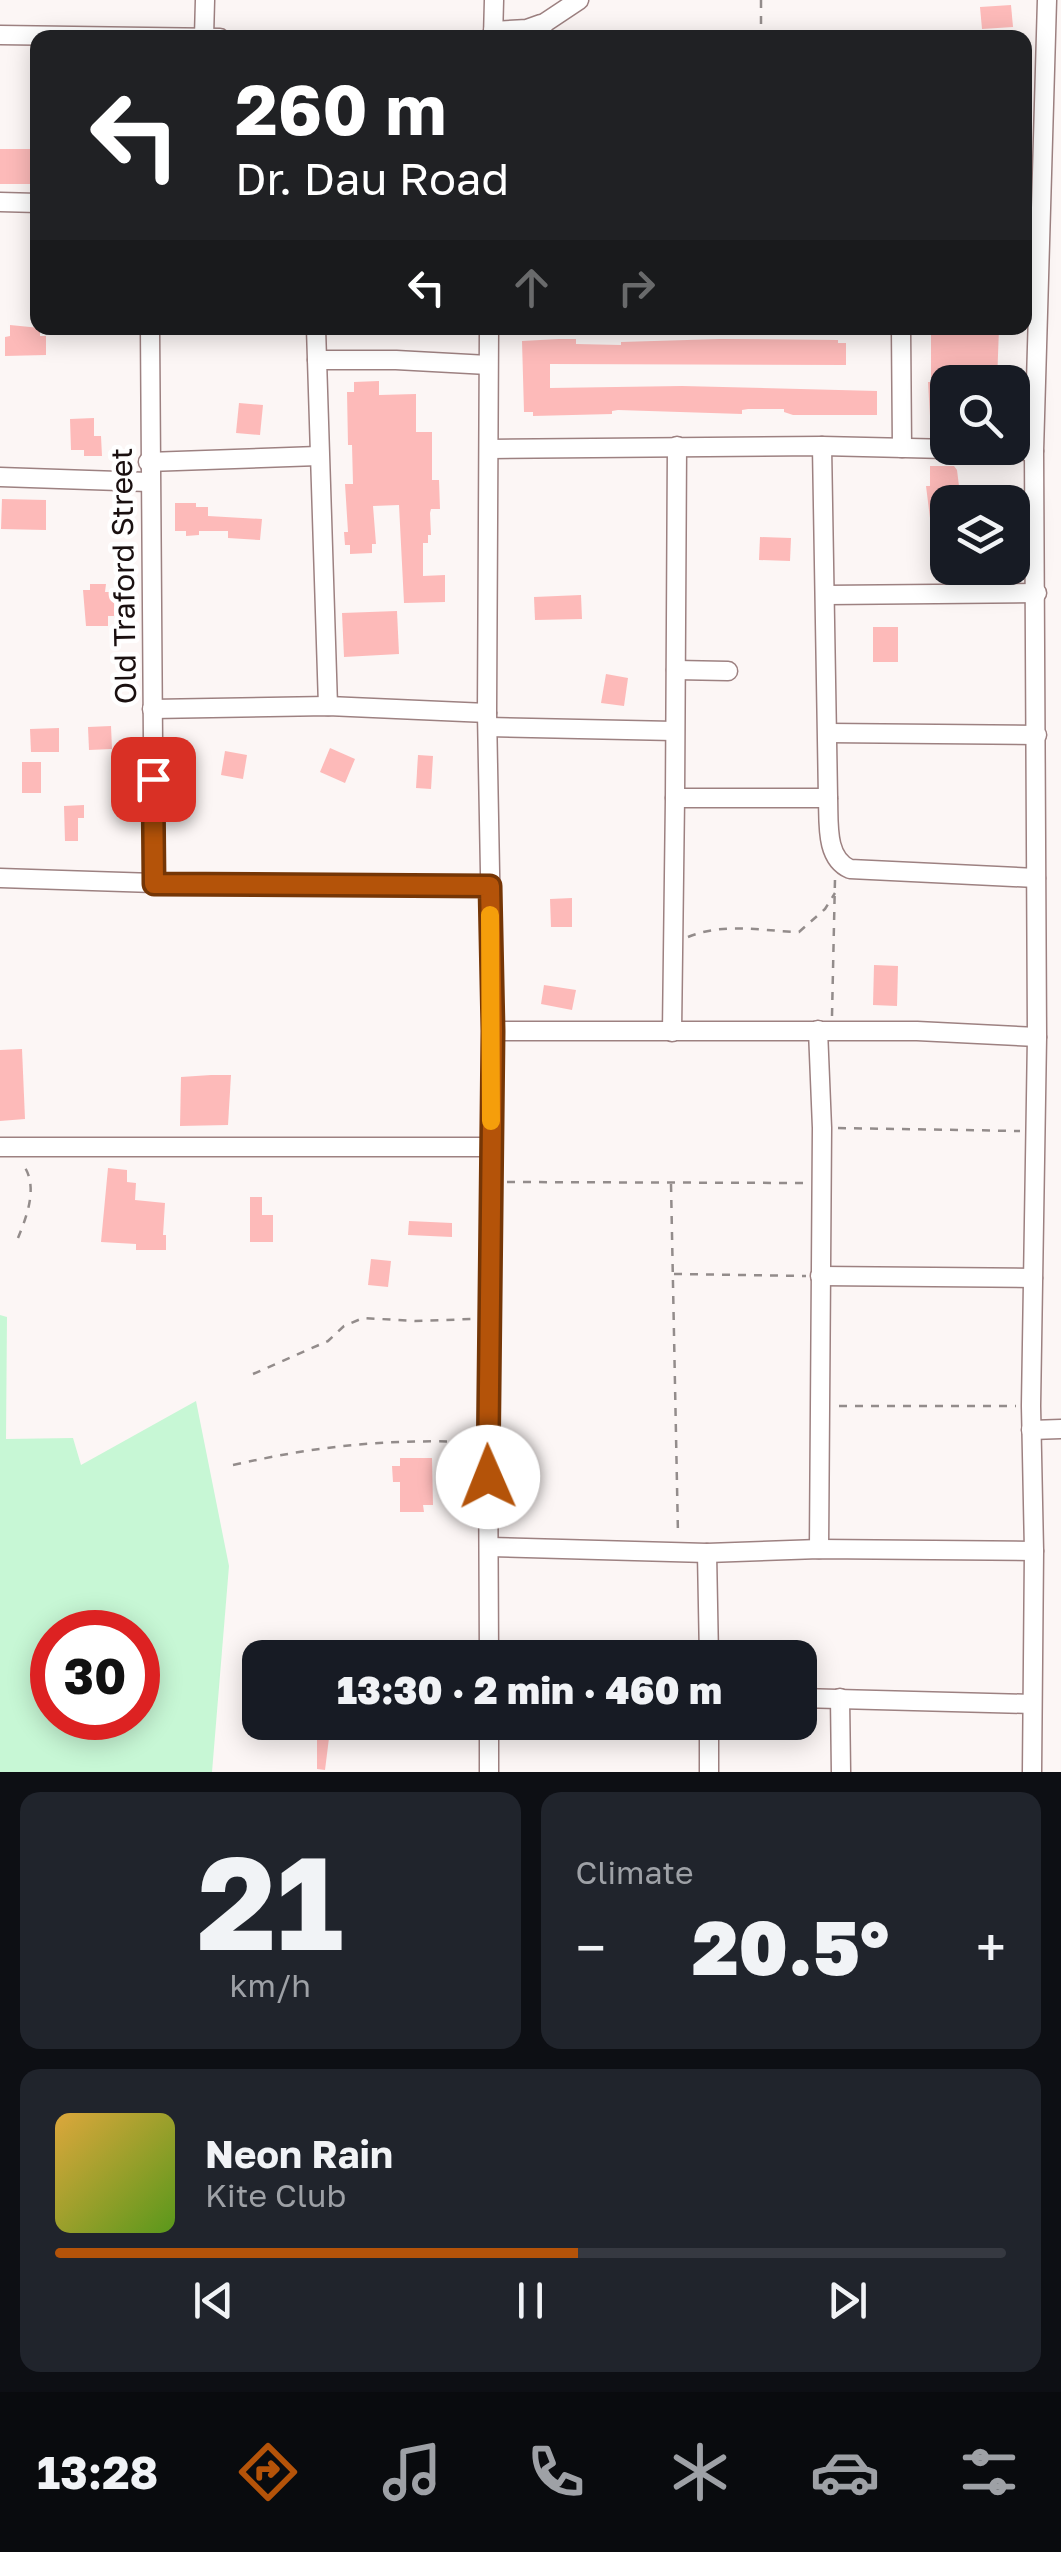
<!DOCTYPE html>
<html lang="en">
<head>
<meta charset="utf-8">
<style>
	:root { --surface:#171b24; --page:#20242c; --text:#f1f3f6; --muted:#9ea1a6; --line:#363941; --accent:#b45309 }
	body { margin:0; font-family:"Golos Text",sans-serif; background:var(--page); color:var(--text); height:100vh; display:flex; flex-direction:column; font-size:38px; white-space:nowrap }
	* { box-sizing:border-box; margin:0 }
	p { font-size:32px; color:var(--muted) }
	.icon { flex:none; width:55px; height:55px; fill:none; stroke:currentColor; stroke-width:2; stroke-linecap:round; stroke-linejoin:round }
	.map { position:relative; height:1772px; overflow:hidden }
	.side { display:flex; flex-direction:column; gap:20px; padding:20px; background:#0d0f14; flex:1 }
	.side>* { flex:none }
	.guide { position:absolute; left:30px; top:30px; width:1002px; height:305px; border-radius:20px; box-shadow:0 5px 25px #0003; background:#202124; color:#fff; overflow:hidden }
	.tools { position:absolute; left:930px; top:365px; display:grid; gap:20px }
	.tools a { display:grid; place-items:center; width:100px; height:100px; border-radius:20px; background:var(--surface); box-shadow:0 5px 25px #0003; font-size:50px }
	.speed { position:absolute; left:30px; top:1610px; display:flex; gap:20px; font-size:50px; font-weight:700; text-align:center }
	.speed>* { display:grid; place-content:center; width:130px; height:130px; border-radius:50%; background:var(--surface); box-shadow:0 5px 25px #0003; line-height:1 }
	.speed .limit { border:15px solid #d22; background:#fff; color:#111 }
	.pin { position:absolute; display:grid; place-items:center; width:85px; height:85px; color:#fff; margin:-42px; border-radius:20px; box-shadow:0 5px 15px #0006 }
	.me { position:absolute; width:110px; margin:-55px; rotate:359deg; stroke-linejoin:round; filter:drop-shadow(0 0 8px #0008) }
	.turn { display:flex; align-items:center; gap:35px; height:210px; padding:0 40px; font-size:45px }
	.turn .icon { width:130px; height:130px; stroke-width:2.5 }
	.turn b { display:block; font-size:70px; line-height:85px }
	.lanes { display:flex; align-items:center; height:95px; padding:0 40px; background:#0003; justify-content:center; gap:50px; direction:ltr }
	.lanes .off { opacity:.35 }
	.big { font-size:75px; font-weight:800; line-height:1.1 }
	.side .widget { flex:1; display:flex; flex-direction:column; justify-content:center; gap:15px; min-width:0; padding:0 35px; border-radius:20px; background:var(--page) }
	.side .dial { align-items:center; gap:0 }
	.dial b { font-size:130px; line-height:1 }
	.song { display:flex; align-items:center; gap:30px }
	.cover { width:120px; height:120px; border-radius:15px; background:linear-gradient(135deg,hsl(40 70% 55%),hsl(90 70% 35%)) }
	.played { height:10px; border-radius:5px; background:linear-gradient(90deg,var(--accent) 55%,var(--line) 55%) }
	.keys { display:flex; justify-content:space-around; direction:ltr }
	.heat { display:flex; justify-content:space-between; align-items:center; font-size:55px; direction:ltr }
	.side .tiles { flex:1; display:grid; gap:20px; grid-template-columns:1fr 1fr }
	.widget:last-child { grid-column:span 2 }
	.trip { position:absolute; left:242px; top:1640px; width:575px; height:100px; border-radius:20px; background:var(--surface); box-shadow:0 5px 25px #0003; font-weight:800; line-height:100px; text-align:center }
	.tab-bar { display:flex; height:160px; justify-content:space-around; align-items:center; background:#090b0e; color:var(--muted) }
	.tab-bar .icon { width:70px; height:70px }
	.tab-bar .selected { color:var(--accent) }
	.tab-bar b { font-size:45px; color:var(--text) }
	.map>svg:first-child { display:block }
	.green { fill:#c7f7d5; fill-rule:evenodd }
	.building { fill:#fdbab9 }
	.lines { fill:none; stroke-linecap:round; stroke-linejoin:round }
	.minor-casing { stroke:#9d8181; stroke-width:21 }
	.path { stroke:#938c8b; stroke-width:2.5; stroke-dasharray:8 8; stroke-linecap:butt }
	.minor { stroke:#fff; stroke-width:18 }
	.route-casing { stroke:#753606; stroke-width:25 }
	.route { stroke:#b45309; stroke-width:18 }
	.slow { stroke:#f59e0b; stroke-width:18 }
	.labels { text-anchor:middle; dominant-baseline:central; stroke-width:9; stroke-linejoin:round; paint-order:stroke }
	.street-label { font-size:30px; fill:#1a1010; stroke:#fff }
</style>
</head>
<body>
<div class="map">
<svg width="1061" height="1772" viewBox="0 0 1061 1772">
	<rect width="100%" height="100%" fill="#fcf6f5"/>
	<path class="green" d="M0,1315L7,1317L6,1439L73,1438L81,1465L196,1401L229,1566L212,1772H0ZM52,1632H138V1718H52Z"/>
	<g class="building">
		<polygon points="1011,5 1013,27 982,29 980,7"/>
		<rect x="0" y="149" width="38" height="35"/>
		<polygon points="10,325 40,328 40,336 46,336 46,355 5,356 5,337 10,336"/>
		<polygon points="931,328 999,328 997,382 948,382 948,434 931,433 928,382 931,382"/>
		<polygon points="559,339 576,339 576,344 621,345 621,342 720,339 838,340 838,343 846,343 846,365 550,364 550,388 682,386 877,391 877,415 793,415 784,412 784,409 748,409 742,410 742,414 618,410 612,411 612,414 533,416 533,412 524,412 522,341"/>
		<polygon points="379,381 379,395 416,394 416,432 432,432 432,480 439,480 440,509 431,509 430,513 431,535 428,535 428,543 423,543 423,576 445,575 445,602 404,603 399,505 373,506 376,544 372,544 372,553 350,554 350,545 345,545 344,532 348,532 345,484 353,484 352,445 348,445 347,392 354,392 354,382"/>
		<polygon points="239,403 263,405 260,435 236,433"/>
		<polygon points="94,418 94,436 101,436 102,456 84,456 84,450 71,450 70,419"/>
		<polygon points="930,466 954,466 957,470 961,502 948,502 948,518 930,518 926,486 930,486"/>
		<polygon points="2,499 46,500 46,530 1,529"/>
		<polygon points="175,503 196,503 196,507 208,507 208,516 262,519 260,540 228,538 228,531 199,531 199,535 186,536 186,531 175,531"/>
		<polygon points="760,537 791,538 790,561 759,560"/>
		<polygon points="90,584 106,584 105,592 114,592 114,616 108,616 108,626 86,626 83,590 90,590"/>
		<polygon points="581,595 582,619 535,620 534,597"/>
		<polygon points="397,611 399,654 344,657 342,613"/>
		<rect x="873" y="627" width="25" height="35"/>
		<polygon points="606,674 628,678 624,706 601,703"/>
		<polygon points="111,726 112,749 89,750 88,727"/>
		<polygon points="59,728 59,752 31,752 30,729"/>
		<polygon points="330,748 355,759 345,783 320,772"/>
		<polygon points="225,751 247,755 243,779 221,775"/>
		<polygon points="418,755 433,756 431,789 416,788"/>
		<rect x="22" y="762" width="19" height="31"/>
		<polygon points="84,805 84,818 78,818 78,841 65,841 64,806"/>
		<polygon points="572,898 572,927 551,927 550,899"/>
		<polygon points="874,965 898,966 897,1006 873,1005"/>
		<polygon points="544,985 576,990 572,1010 541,1004"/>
		<polygon points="22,1049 25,1119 0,1121 0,1050"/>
		<polygon points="211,1075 231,1075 228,1125 180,1126 181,1077"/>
		<polygon points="108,1168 127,1170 127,1182 136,1183 135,1200 165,1203 163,1235 166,1235 166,1250 136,1250 136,1244 101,1242"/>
		<polygon points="250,1197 262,1197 262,1215 273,1215 273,1242 250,1242"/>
		<polygon points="409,1221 452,1223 452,1237 408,1235"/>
		<polygon points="371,1259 391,1261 388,1287 368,1285"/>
		<polygon points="400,1458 432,1458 433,1505 423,1505 424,1512 400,1512 400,1482 393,1482 392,1466 400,1466"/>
		<polygon points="317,1722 331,1722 325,1770 317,1769"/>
	</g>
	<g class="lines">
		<g class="minor-casing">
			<g id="minor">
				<polyline points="493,31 527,29 541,24"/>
				<polyline points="0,35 220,38"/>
				<polyline points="204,37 205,0"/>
				<polyline points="493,38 494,0"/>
				<polyline points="531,38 546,22 579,0"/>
				<polyline points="0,202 38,203"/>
				<polyline points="150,328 154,883"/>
				<polyline points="316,328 328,706"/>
				<polyline points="489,328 487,713 493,1031 488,1442 489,1658"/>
				<polyline points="901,328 902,448"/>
				<polyline points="317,360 396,360 488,365"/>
				<polyline points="677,446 675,798 828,798"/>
				<path d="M822,446L828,798C829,823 825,858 850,869L1036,878"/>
				<polyline points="489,449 822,446 1034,451"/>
				<polyline points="148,462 318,456"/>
				<polyline points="0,477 148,482"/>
				<polyline points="826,595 1037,593"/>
				<polyline points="676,670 728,671"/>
				<polyline points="152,709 328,706 487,713"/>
				<polyline points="488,727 674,731"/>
				<polyline points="828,733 1037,735"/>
				<polyline points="0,878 154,883 490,886"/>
				<polyline points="818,1030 822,1128 819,1549"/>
				<polyline points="493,1031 917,1031 1037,1037"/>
				<polyline points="672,1032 675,798"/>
				<polyline points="0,1147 491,1147"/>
				<polyline points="820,1276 1033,1278"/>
				<polyline points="1031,1430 1061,1429"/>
				<polyline points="490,1547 707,1553 819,1549 1034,1551"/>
				<polyline points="707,1553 709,1658"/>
				<polyline points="800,1698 1032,1704"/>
				<polyline points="840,1698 841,1772"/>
				<polyline points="489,1772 489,1722"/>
				<polyline points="709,1772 709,1722"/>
				<polyline points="1032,1772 1034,1551 1031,1406 1037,1037 1034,451 1047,0"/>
			</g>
		</g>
		<g class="path">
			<polyline points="761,0 761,38"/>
			<path d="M688,937C725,922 760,931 799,932L825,909L835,893"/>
			<polyline points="832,1016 835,879"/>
			<polyline points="838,1128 1020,1131"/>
			<polyline points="507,1182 804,1183"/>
			<polyline points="671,1184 678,1535"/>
			<path d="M18,1238C27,1216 38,1187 24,1166"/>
			<polyline points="674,1274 806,1276"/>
			<polyline points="253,1374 328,1341 344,1326 363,1318 415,1321 473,1319"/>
			<polyline points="839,1406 1016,1406"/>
			<path d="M233,1465C318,1446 383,1439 470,1442"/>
			<polyline points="334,1657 338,1658"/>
		</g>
		<use href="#minor" class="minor"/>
	</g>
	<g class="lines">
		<g class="route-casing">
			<polyline id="route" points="153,779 154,884 490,886 493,1031 488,1477"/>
		</g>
		<use href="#route" class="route"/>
		<polyline class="slow" points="490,915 491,1121"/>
	</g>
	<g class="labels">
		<g class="street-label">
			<text transform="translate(123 576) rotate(-91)">Old Traford Street</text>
		</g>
	</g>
</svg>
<div class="tools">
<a><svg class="icon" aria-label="search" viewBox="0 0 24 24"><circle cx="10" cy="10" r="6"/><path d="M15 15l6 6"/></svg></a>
<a><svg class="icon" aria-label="layers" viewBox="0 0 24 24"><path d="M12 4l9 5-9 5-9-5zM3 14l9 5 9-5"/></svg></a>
</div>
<div class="speed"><div class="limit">30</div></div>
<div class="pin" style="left:153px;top:779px;background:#d93025"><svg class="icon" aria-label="arrive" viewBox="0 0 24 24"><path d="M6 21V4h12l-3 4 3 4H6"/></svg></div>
<svg class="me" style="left:488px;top:1477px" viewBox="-20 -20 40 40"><circle r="19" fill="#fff"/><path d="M0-13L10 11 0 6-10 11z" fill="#b45309"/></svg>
<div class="trip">13:30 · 2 min · 460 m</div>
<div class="guide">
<div class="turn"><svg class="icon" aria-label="left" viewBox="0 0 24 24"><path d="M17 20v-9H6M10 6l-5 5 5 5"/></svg><div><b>260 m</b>Dr. Dau Road</div></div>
<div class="lanes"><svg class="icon" aria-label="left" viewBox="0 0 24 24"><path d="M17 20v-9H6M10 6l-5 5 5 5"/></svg><svg class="icon off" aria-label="ahead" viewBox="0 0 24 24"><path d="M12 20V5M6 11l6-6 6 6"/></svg><svg class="icon off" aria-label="right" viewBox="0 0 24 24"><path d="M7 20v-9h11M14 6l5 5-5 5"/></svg></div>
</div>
</div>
<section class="side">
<div class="tiles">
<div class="widget dial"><b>21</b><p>km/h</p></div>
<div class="widget"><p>Climate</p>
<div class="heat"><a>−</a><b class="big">20.5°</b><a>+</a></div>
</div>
<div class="widget">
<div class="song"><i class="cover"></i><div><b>Neon Rain</b><p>Kite Club</p></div></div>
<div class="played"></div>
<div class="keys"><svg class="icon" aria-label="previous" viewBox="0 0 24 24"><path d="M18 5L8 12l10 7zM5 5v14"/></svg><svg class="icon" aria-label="pause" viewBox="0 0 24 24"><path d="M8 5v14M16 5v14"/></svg><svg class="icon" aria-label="next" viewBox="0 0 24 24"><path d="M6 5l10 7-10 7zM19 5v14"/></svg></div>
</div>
</div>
</section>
<nav class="tab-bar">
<b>13:28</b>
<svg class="icon selected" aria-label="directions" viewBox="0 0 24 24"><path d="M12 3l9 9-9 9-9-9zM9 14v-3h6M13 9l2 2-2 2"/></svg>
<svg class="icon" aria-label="music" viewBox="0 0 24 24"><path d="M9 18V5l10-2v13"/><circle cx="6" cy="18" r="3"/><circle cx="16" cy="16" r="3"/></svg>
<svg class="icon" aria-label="phone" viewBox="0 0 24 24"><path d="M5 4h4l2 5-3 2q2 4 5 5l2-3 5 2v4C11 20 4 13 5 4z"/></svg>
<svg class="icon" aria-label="climate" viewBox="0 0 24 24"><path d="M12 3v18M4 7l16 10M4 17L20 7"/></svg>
<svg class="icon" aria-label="car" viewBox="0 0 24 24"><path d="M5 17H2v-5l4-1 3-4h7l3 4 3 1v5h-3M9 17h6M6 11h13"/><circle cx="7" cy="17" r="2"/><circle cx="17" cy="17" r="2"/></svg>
<svg class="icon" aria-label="filters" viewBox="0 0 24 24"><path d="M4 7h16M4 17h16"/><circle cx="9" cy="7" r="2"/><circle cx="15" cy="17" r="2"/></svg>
</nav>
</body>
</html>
